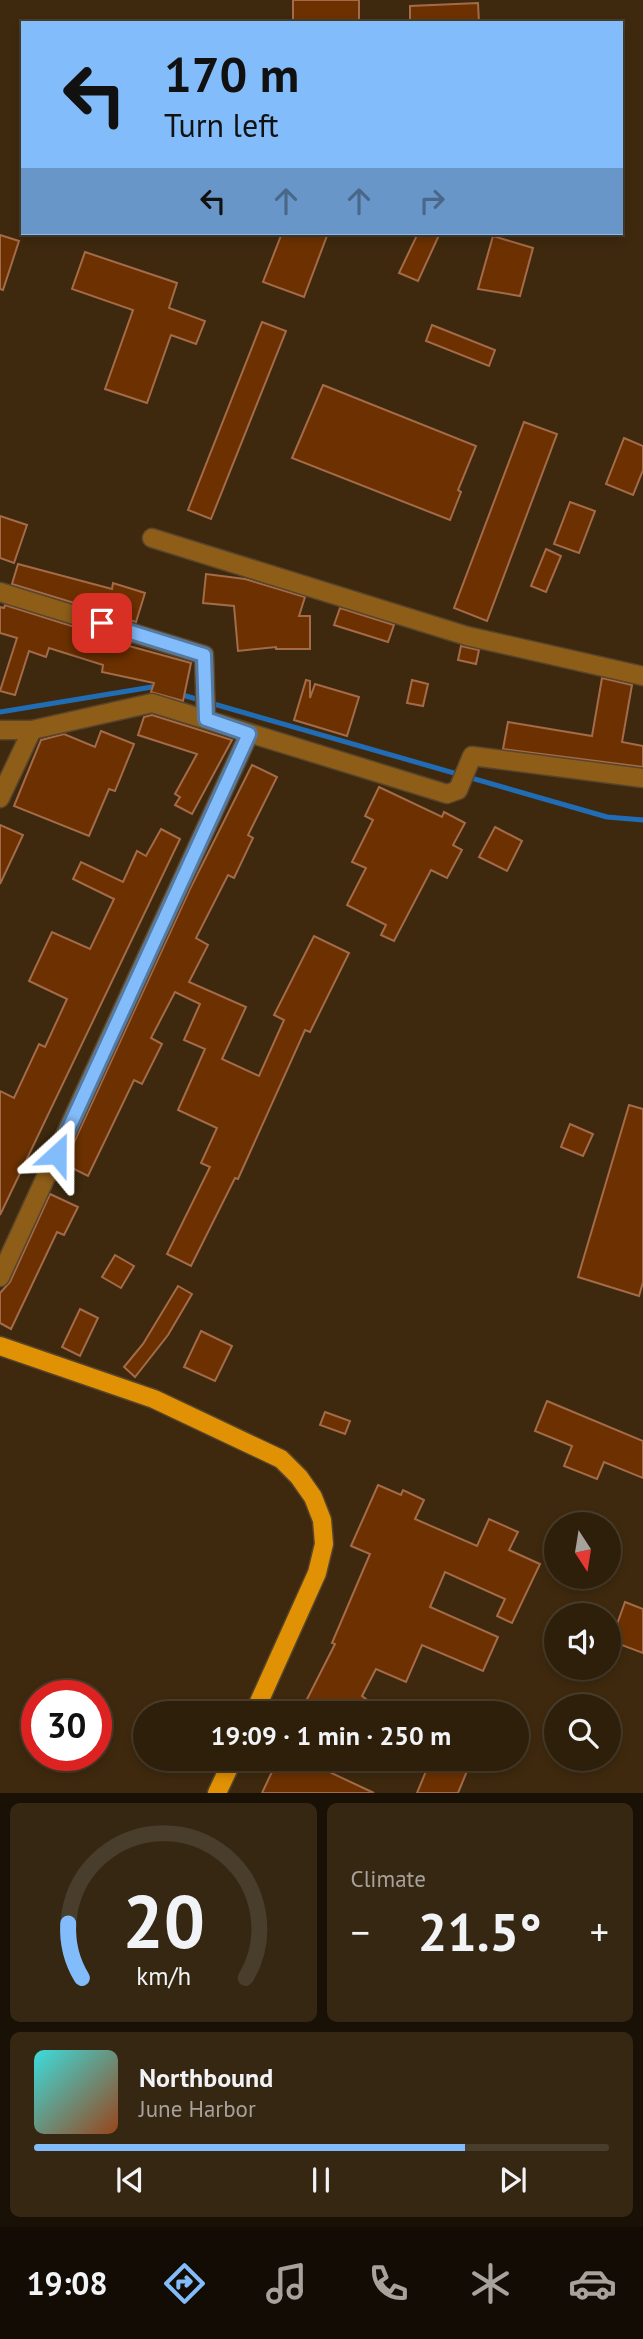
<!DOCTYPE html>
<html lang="en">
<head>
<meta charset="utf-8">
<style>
	:root { --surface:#2e1f0a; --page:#362713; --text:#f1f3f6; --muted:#a7a29c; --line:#493d2b; --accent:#82bcfa }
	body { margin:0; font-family:"PT Sans",sans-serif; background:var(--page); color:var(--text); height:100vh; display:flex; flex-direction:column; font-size:26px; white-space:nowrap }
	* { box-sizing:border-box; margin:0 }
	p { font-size:23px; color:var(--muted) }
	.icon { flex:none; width:38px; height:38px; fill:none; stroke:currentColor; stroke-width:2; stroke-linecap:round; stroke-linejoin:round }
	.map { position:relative; height:1793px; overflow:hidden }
	.side { display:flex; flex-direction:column; gap:10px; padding:10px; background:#191106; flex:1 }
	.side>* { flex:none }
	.guide { position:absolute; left:21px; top:21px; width:602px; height:214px; border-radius:0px; box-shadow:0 4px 10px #0003,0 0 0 2px var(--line); background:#82bcfa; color:#111; overflow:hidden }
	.needle { width:46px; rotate:168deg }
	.tools { position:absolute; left:544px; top:1512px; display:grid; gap:14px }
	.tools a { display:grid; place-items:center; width:77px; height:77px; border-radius:50%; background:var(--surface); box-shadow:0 4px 10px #0003,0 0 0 2px var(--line); font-size:35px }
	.speed { position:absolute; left:21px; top:1680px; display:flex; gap:14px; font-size:35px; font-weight:700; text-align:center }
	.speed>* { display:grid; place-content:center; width:91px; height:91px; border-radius:50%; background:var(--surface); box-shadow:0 4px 10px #0003,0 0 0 2px var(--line); line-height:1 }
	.speed .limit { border:10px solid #d22; background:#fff; color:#111 }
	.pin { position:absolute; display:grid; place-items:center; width:60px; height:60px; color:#fff; margin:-30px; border-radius:14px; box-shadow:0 4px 10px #0006 }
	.me { position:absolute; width:77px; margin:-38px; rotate:24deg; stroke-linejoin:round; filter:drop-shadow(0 0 5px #0008) }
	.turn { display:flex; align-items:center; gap:24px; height:147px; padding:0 28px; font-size:32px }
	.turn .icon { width:91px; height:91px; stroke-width:2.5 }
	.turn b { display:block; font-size:49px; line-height:60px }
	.lanes { display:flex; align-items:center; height:66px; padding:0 28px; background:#0003; justify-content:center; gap:35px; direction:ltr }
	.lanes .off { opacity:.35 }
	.big { font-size:52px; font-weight:800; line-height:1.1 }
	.side .tile { flex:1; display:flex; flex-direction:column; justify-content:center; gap:10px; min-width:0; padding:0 24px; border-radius:10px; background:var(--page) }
	.side .dial { align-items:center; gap:0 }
	.dial svg { height:182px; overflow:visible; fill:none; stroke:var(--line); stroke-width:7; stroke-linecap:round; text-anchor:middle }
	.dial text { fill:var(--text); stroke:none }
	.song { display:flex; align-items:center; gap:21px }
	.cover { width:84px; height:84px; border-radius:10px; background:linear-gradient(135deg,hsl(180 70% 55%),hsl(20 70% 35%)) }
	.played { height:7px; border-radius:4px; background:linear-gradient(90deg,var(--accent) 75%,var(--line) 75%) }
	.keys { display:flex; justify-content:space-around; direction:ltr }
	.heat { display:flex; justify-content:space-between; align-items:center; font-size:38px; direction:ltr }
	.side .tiles { flex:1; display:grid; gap:10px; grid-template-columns:1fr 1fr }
	.tile:last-child { grid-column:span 2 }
	.trip { position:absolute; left:133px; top:1701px; width:396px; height:70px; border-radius:35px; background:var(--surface); box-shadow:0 4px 10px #0003,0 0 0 2px var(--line); font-weight:800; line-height:70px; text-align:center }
	.tab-bar { display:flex; height:112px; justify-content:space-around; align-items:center; background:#120c04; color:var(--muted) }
	.tab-bar .icon { width:49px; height:49px }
	.tab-bar .current { color:var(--accent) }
	.tab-bar b { font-size:32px; color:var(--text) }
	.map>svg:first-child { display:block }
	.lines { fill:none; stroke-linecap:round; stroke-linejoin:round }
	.stream { stroke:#216db5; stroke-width:5 }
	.building { fill:#6d3101; stroke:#a36b49; stroke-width:2 }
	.minor-casing { stroke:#59452b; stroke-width:21 }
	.major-casing { stroke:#59452b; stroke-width:21 }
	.minor { stroke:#8e5e19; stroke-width:18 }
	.major { stroke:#e09104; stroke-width:18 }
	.route-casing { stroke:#547aa2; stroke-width:18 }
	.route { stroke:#82bcfa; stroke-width:12 }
</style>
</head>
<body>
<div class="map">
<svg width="643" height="1793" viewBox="0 0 643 1793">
	<rect width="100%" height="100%" fill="#3e290e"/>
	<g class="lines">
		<g class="stream">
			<polyline points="179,694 607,817 643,820"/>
			<polyline points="0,712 152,687 159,689"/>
		</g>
	</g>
	<g class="building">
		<rect x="293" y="0" width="66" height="23"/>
		<polygon points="478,3 479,23 410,23 410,6"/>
		<polygon points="282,233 328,233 304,297 263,282"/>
		<polygon points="418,233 440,233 418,281 399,273"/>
		<polygon points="0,235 19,241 3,290 0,289"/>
		<polygon points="493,236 533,248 520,296 478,289"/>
		<polygon points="85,252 177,283 169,308 205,321 196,344 171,335 147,403 105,389 133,310 72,289"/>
		<polygon points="262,322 286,331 211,519 188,510"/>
		<polygon points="432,325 495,350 489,366 426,341"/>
		<polygon points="323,385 476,446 458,490 461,492 450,520 292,458"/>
		<polygon points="524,422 557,434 487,621 454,608"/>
		<polygon points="624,438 643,446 643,470 633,495 606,484"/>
		<polygon points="570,502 595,511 579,553 554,544"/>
		<polygon points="0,516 27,525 14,563 0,558"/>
		<polygon points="546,549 561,556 546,592 531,586"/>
		<polygon points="18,564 112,589 113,583 145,593 136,622 12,584"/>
		<polygon points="206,574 245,579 305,597 299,616 310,616 310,649 276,649 276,647 238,651 234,606 203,603"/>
		<polygon points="5,605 129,644 129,646 191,663 183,701 151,692 154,683 102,672 103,665 49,648 46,657 29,651 15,695 0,691 17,638 0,633 0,607 4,608"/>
		<polygon points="340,608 394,625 388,642 334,625"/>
		<polygon points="461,646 479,650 476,664 458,660"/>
		<polygon points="602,678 632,685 622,742 643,746 643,767 503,749 508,722 592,736"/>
		<polygon points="306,680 310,681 310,698 315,684 359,697 347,736 294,720"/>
		<polygon points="412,680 428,684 423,706 407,703"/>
		<polygon points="152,715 232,740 192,814 175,805 180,797 175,794 197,754 138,735 144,717"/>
		<polygon points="101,731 134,744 115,791 109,789 89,836 14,806 41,740 64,734 95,747"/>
		<polygon points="252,765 277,777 248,835 253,838 234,878 228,875 196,938 208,945 189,982 246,1007 222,1059 259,1076 284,1020 274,1015 314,936 349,953 310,1032 305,1030 238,1179 235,1178 191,1266 167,1254 210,1167 201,1163 217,1128 178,1110 205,1049 184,1040 200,1004 175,992 151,1038 162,1044 142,1084 134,1080 88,1176 64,1164 190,889"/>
		<polygon points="379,787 442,817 444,812 465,823 453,845 462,850 447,878 431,870 394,941 381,935 386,925 347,905 366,868 352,862 373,820 365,816"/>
		<polygon points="0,825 23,835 0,884"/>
		<polygon points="495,827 522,841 507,871 479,857"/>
		<polygon points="161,829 180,839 0,1215 0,1091 14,1098 39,1044 45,1047 67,999 29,981 52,932 90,949 114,899 73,879 81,862 123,882 137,851 146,856"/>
		<polygon points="629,1105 643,1109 643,1282 639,1296 578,1277"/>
		<polygon points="570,1124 593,1134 583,1156 561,1147"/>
		<polygon points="50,1194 78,1207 64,1235 57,1232 11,1329 0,1323 0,1293 10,1282"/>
		<polygon points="115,1255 134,1266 121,1288 102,1277"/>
		<polygon points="178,1286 192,1294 168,1335 135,1377 124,1367 143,1344"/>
		<polygon points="80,1309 98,1318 80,1356 62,1347"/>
		<polygon points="201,1331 232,1346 215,1381 184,1367"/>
		<polygon points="547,1401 643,1441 643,1478 604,1462 597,1479 564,1466 572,1446 535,1431"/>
		<polygon points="325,1412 350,1421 345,1434 320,1425"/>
		<polygon points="378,1485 401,1495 403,1490 424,1500 415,1519 477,1546 489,1519 518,1532 509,1550 540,1564 512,1623 497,1616 505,1599 445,1572 430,1607 498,1637 483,1671 422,1645 406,1682 376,1669 362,1696 366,1699 359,1713 300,1713 335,1644 332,1643 370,1554 351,1546"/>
		<polygon points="625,1602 643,1609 643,1653 611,1641"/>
		<polygon points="278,1759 328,1759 323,1769 374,1793 262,1793"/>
		<polygon points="431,1759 472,1759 458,1793 417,1793"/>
	</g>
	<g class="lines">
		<g class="minor-casing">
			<g id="minor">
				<polyline points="152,538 467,636 643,676"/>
				<polyline points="0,592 204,655 206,719"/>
				<polyline points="0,730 32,730 152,703 447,794 458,790 472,756 643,778"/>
				<polyline points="0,798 32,730"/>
				<polyline points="0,1277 249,734"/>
			</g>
		</g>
		<g class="major-casing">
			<g id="major">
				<polyline points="0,1346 154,1399 281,1459 299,1477 313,1497 322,1520 324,1544 317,1573 254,1713"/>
				<polyline points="217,1793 233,1759"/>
			</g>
		</g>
		<use href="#minor" class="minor"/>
		<use href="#major" class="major"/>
	</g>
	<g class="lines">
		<g class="route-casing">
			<polyline id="route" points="57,1154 249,734 206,719 204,655 102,623"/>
		</g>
		<use href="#route" class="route"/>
	</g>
</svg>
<div class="tools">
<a><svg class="needle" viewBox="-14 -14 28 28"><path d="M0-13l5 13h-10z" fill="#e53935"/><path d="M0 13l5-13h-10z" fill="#a7a29c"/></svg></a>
<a><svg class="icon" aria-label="sound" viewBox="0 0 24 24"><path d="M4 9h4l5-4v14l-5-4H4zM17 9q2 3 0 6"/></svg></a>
<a><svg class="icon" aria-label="search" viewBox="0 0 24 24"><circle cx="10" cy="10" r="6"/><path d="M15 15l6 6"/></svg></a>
</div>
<div class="speed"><div class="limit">30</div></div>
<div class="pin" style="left:102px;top:623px;background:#d93025"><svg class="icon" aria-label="arrive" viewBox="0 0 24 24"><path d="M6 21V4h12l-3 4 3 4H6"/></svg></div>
<svg class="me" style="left:57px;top:1154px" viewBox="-20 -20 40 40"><path d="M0-17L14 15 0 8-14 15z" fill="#82bcfa" stroke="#fff" stroke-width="4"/></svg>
<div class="trip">19:09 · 1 min · 250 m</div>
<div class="guide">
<div class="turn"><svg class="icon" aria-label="left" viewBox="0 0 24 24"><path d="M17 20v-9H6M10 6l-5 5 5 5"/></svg><div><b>170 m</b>Turn left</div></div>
<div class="lanes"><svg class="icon" aria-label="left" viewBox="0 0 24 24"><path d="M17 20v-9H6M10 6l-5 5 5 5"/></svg><svg class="icon off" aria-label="ahead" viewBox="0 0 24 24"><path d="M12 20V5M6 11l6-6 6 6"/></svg><svg class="icon off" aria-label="ahead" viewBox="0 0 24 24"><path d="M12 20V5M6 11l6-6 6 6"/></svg><svg class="icon off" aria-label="right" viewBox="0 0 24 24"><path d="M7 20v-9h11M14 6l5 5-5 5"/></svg></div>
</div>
</div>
<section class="side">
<div class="tiles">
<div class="tile dial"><svg viewBox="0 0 100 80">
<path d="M14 69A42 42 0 1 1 86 69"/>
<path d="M14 69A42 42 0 0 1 8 45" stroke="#82bcfa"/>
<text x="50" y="56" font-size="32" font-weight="700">20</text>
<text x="50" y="72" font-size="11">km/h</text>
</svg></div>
<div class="tile"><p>Climate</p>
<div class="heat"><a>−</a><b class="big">21.5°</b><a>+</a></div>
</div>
<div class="tile">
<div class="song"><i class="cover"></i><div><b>Northbound</b><p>June Harbor</p></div></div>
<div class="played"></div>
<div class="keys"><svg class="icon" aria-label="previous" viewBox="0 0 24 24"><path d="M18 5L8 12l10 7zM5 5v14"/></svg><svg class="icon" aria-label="pause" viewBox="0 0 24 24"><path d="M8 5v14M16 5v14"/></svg><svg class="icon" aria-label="next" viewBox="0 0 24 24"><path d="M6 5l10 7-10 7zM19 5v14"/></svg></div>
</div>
</div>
</section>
<nav class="tab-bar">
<b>19:08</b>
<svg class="icon current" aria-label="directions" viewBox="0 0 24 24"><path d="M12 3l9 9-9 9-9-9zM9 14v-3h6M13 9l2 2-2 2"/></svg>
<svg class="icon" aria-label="music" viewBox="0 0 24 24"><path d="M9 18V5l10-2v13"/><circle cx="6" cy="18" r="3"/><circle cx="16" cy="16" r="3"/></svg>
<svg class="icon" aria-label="phone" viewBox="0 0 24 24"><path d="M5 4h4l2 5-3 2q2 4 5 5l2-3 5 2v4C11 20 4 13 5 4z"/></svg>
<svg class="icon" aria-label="climate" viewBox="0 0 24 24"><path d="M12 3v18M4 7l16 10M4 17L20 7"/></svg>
<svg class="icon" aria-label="car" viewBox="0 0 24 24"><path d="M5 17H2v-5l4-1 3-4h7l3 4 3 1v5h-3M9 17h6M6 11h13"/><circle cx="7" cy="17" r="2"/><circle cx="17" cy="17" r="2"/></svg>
</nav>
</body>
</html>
